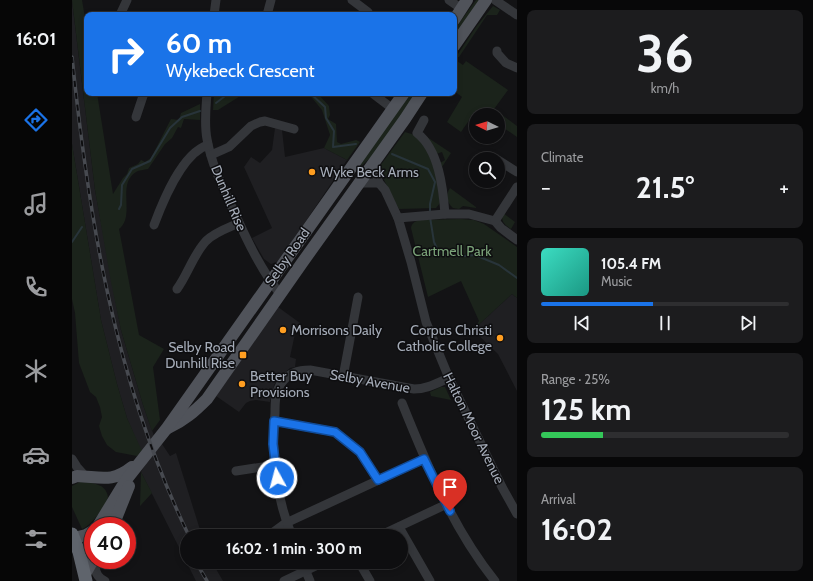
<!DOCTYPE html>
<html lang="en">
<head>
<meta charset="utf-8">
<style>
	:root { --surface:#0e0e10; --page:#1c1c1e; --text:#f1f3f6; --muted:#9b9c9f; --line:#2e2e30; --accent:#1a73e8 }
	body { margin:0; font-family:Cabin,sans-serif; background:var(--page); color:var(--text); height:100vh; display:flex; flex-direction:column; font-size:15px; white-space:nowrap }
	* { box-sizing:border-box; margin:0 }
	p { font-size:13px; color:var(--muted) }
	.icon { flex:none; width:22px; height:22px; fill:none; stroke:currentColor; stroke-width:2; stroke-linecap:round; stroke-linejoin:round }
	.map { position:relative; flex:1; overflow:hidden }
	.panel { display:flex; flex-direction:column; gap:10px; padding:10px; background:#080809; width:296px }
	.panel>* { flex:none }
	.top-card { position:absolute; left:12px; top:12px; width:373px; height:84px; border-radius:8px; box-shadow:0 2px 6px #0003,0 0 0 1px var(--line); background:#1a73e8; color:#fff; overflow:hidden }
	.needle { width:26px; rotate:275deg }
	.tools { position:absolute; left:397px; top:108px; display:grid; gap:8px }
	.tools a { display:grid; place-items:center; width:36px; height:36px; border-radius:50%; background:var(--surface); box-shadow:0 2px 6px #0003,0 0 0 1px var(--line); font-size:20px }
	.speed { position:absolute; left:12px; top:517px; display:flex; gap:8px; font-size:20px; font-weight:700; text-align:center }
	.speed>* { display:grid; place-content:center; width:52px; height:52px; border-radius:50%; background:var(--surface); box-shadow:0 2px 6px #0003,0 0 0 1px var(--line); line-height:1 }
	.speed .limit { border:6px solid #d22; background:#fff; color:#111 }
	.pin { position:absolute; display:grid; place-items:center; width:34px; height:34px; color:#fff; margin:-41px -17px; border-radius:50% 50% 50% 0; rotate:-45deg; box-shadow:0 0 4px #0007 }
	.pin .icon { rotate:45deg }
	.me { position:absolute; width:44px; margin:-22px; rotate:353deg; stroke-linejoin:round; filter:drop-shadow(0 0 3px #0008) }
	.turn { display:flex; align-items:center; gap:14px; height:84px; padding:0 16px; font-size:18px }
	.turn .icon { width:52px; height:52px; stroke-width:2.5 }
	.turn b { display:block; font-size:28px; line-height:34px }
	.big { font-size:30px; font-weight:700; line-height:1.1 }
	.panel .widget { flex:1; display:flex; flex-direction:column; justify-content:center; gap:6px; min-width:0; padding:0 14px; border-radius:8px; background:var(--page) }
	.panel .dial { align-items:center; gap:0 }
	.dial b { font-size:52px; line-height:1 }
	.song { display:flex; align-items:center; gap:12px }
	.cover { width:48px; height:48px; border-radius:6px; background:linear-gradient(135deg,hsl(170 70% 55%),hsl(170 70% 35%)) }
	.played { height:4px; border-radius:2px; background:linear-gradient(90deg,var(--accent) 45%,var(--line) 45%) }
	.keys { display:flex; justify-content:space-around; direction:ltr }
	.heat { display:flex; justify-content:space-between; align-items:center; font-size:22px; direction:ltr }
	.charge { height:6px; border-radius:3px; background:linear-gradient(90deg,#34c759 25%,var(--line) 0) }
	.trip { position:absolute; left:108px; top:529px; width:228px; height:40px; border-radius:20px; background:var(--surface); box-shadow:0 2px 6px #0003,0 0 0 1px var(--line); font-weight:700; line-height:40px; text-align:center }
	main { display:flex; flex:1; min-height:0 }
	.menu { display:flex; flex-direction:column; width:72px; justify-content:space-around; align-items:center; background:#060606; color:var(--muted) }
	.menu .icon { width:28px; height:28px }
	.menu .active { color:var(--accent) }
	.menu b { font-size:18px; color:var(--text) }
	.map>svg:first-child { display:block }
	.built { fill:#1f1f22 }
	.green { fill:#1b231b }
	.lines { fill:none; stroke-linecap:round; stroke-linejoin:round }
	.stream { stroke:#28343a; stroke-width:2 }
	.minor { stroke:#34363a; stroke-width:9 }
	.major { stroke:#50535a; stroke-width:12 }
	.highway { stroke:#5f646c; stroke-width:13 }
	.rail-casing { stroke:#474a50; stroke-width:3.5 }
	.rail { stroke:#0e0e10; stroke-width:2; stroke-dasharray:6; stroke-linecap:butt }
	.route-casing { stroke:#114b97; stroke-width:10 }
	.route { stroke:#1a73e8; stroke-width:7 }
	.poi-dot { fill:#ff9e21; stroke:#0e0e10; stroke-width:1.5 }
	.labels { text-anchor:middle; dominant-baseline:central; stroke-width:3; stroke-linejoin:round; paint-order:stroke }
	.poi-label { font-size:14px; fill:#a4abb7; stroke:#0e0e10; text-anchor:start }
	.street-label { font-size:14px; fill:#a4abb7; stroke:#0e0e10 }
	.park-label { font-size:14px; fill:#7ba379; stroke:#0e0e10 }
</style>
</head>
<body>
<main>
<nav class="menu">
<b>16:01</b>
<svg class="icon active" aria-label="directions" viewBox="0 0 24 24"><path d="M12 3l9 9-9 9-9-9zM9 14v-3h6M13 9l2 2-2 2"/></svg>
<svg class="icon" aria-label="music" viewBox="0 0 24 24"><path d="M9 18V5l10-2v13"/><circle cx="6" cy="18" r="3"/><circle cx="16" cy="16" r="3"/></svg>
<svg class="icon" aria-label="phone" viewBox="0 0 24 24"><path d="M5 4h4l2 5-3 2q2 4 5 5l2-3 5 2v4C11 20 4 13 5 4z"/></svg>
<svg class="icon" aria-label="climate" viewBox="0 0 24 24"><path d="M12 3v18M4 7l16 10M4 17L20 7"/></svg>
<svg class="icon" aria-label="car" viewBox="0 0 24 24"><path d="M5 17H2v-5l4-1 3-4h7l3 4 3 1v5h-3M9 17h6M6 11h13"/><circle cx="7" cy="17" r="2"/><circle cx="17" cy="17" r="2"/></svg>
<svg class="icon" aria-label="filters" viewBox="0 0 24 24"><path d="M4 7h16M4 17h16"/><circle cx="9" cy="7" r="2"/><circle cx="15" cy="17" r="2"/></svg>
</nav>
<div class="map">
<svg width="445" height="581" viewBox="0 0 445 581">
	<rect width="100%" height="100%" fill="#131315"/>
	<g class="built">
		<polygon points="0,1 23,190 49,330 71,405 86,447 90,444 98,456 104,453 130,536 115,536 115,562 140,562 151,581 124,581 69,472 74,463 55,418 45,384 29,320 0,144"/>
		<polygon points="203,128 210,130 213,157 252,148 275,160 207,261 199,264 192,259 180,238 200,228 172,167 179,157 188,163 200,150"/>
		<polygon points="440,294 445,298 445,391 426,354 401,330"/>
		<polygon points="206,307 228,323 224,329 218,357 224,359 223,367 218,368 208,377 202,385 198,402 184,400 178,401 174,403 167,412 144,396"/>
	</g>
	<g class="green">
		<path d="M0,0H10L15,30V93H25L41,194L51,178L55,174L57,168L66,164L69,160L73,162L79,158L99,119L107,120L109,113L128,104V120L112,119L109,128L106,127L100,138L93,144L76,169C72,170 67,170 64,172C44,184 64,216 47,229L67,335L92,349L81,367L88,420L80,431L71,405L49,330L39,282L23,190Z"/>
		<polygon points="404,0 407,0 382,37 382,30"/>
		<polygon points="421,6 428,10 425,15 415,15 387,57 384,57 404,27"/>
		<polygon points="385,61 391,65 394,61 436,90 422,109 445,126 445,137 426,124 426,115 404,115 404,123 398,119 389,132 375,122 390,97 382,91 382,65"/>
		<polygon points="142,93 173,93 146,110 141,110"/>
		<polygon points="236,93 245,93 257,106 258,115 256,119 264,124 265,142 269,144 284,140 288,142 275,160 252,148 258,135 250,110"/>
		<polygon points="336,93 346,93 304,153 286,169 279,178"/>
		<polygon points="333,132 343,135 353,146 364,173 368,203 364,208 327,209 311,178 308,166"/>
		<polygon points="355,137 379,153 370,167 368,163 373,160 370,152 364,154"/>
		<polygon points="0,144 29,320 45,384 55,418 70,451 65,456 44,452 35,445 30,436 27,426 30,417 28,407 24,397 18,392 7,363 3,313 0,299"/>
		<path d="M378,188L404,207V208L391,206L387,209L381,208C375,203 373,195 378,188Z"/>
		<path d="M431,213L443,222L439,229C433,225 428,221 431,213Z"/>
		<path d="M389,219L402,220L412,224L445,247V298L440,294L401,330L407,321L389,281L356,297L339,228C340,223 342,222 347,220Z"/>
		<polygon points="369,387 373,387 379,400 359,396 358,392"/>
		<polygon points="69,472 80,493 68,506"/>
		<path d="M8,482C20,483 34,483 36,497C33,507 20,525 10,529L0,507V486Z"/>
	</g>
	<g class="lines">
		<g class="stream">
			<polyline points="238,93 253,107 254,118 262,131 261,147 284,144"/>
			<polyline points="144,103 157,93"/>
			<polyline points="320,154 356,169 363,182 358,204 358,213"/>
			<polyline points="47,209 49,205 50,185 60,169 78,161 98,128 110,117 128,111"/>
			<polyline points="358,217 362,242 366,251 373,254 393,256 403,255 427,265 445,278"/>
			<polyline points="0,242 10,227"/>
		</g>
		<g class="minor">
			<polyline points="280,0 296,12 297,15"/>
			<polyline points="377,0 390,9"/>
			<polyline points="423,0 445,15"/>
			<polyline points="48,15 55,0"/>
			<polyline points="142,15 144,0"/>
			<polyline points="195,15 199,0"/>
			<polyline points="425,51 425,53 434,63 445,68"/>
			<path d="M135,93C134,108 132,124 135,139C139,162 149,184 159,205C173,236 187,267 208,294"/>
			<polyline points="300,93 321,109"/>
			<polyline points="64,117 72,93"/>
			<path d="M352,120L345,133C367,150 371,188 373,214"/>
			<polyline points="139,155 157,147 179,126 188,122 193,121 222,129"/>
			<polyline points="426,160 445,172"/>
			<polyline points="301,163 307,183 313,190 326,218 339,262 354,322 377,378 430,487 445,514"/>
			<polyline points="286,183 307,183"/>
			<polyline points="326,218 373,214 397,214 423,221 429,228 445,240"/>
			<polyline points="423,221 445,187"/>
			<path d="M82,225C91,201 110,153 136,145"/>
			<path d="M105,289C116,274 121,255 134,241C143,232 156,228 167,223"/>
			<polyline points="271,377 286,297"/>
			<path d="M330,403C355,465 381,529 423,581"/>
			<polyline points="202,421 263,432 288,452 306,480"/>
			<polyline points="0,459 5,467 14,477"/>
			<polyline points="164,471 203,465"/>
			<polyline points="327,527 358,581"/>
			<polyline points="192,536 199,534 214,523 352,459"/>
			<path d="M220,536C204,497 199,455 203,413C203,402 203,390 211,381C217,373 227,370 238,370L342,389C355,389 365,383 377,378"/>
			<polyline points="307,536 375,504"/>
			<path d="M24,560C22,569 24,577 33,581"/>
			<polyline points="230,562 238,581"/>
			<polyline points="287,562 298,581"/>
			<polyline points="212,581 252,562"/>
		</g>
		<g class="major">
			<polyline points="382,20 395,0"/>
			<polyline points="382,46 414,0"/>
			<path d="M96,428C112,421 123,411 135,399L230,263L333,119L350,93"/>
			<path d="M0,478L5,476C29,477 40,483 60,467"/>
			<polyline points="26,526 54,480 95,428 332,93"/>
			<polyline points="41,526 57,486"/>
			<polyline points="2,538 14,535 21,531"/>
			<polyline points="13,574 21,560"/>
		</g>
		<polyline class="highway" points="0,534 7,552 14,581"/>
		<g class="rail-casing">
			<g id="rail">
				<path d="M0,57C17,222 44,385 117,536"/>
				<polyline points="124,562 135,581"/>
			</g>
		</g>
		<use href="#rail" class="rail"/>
	</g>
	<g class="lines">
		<g class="route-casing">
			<polyline id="route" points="205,478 201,444 202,421 263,432 288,452 306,480 352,459 378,511"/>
		</g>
		<use href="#route" class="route"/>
	</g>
	<g class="poi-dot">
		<circle cx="240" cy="172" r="4"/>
		<circle cx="211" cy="330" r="4"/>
		<circle cx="428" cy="338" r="4"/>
		<rect x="167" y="351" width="8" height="8" rx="2"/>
		<circle cx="170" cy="384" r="4"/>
	</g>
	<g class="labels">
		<g class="poi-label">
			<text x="248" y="172">Wyke Beck Arms</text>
			<text x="219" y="330">Morrisons Daily</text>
			<text x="420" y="330" text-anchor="end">Corpus Christi<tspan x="420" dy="16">Catholic College</tspan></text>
			<text x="163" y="347" text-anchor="end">Selby Road<tspan x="163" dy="16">Dunhill Rise</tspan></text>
			<text x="178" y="376">Better Buy<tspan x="178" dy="16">Provisions</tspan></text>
		</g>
		<g class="street-label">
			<text transform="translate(157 198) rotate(67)">Dunhill Rise</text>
			<text transform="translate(215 257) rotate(-55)">Selby Road</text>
			<text transform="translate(298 381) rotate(10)">Selby Avenue</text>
			<text transform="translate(402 428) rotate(64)">Halton Moor Avenue</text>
		</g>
		<g class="park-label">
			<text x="380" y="251">Cartmell Park</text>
		</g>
	</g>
</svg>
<div class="tools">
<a><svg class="needle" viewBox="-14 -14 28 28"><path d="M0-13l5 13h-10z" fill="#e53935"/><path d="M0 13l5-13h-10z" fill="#9b9c9f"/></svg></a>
<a><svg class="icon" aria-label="search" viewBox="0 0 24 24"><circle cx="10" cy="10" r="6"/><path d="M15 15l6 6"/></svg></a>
</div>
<div class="speed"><div class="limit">40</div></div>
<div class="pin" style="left:378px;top:511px;background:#d93025"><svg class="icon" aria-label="arrive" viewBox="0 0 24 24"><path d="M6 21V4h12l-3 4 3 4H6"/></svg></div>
<svg class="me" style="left:205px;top:478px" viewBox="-20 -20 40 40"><circle r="17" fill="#1a73e8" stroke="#fff" stroke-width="3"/><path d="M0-11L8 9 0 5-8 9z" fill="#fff"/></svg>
<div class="trip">16:02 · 1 min · 300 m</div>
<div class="top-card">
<div class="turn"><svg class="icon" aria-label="right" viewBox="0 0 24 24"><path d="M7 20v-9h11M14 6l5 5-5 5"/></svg><div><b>60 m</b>Wykebeck Crescent</div></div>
</div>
</div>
<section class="panel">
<div class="widget dial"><b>36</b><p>km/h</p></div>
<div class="widget"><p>Climate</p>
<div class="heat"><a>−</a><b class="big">21.5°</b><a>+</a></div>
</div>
<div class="widget">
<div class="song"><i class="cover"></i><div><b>105.4 FM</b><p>Music</p></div></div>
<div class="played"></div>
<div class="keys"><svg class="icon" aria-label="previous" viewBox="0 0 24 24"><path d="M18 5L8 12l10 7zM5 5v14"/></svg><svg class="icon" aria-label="pause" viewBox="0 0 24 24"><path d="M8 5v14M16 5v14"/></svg><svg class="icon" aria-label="next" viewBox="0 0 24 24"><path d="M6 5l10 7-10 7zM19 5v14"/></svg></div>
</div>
<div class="widget"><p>Range · 25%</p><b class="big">125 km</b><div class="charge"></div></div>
<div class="widget"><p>Arrival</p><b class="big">16:02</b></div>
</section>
</main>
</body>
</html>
